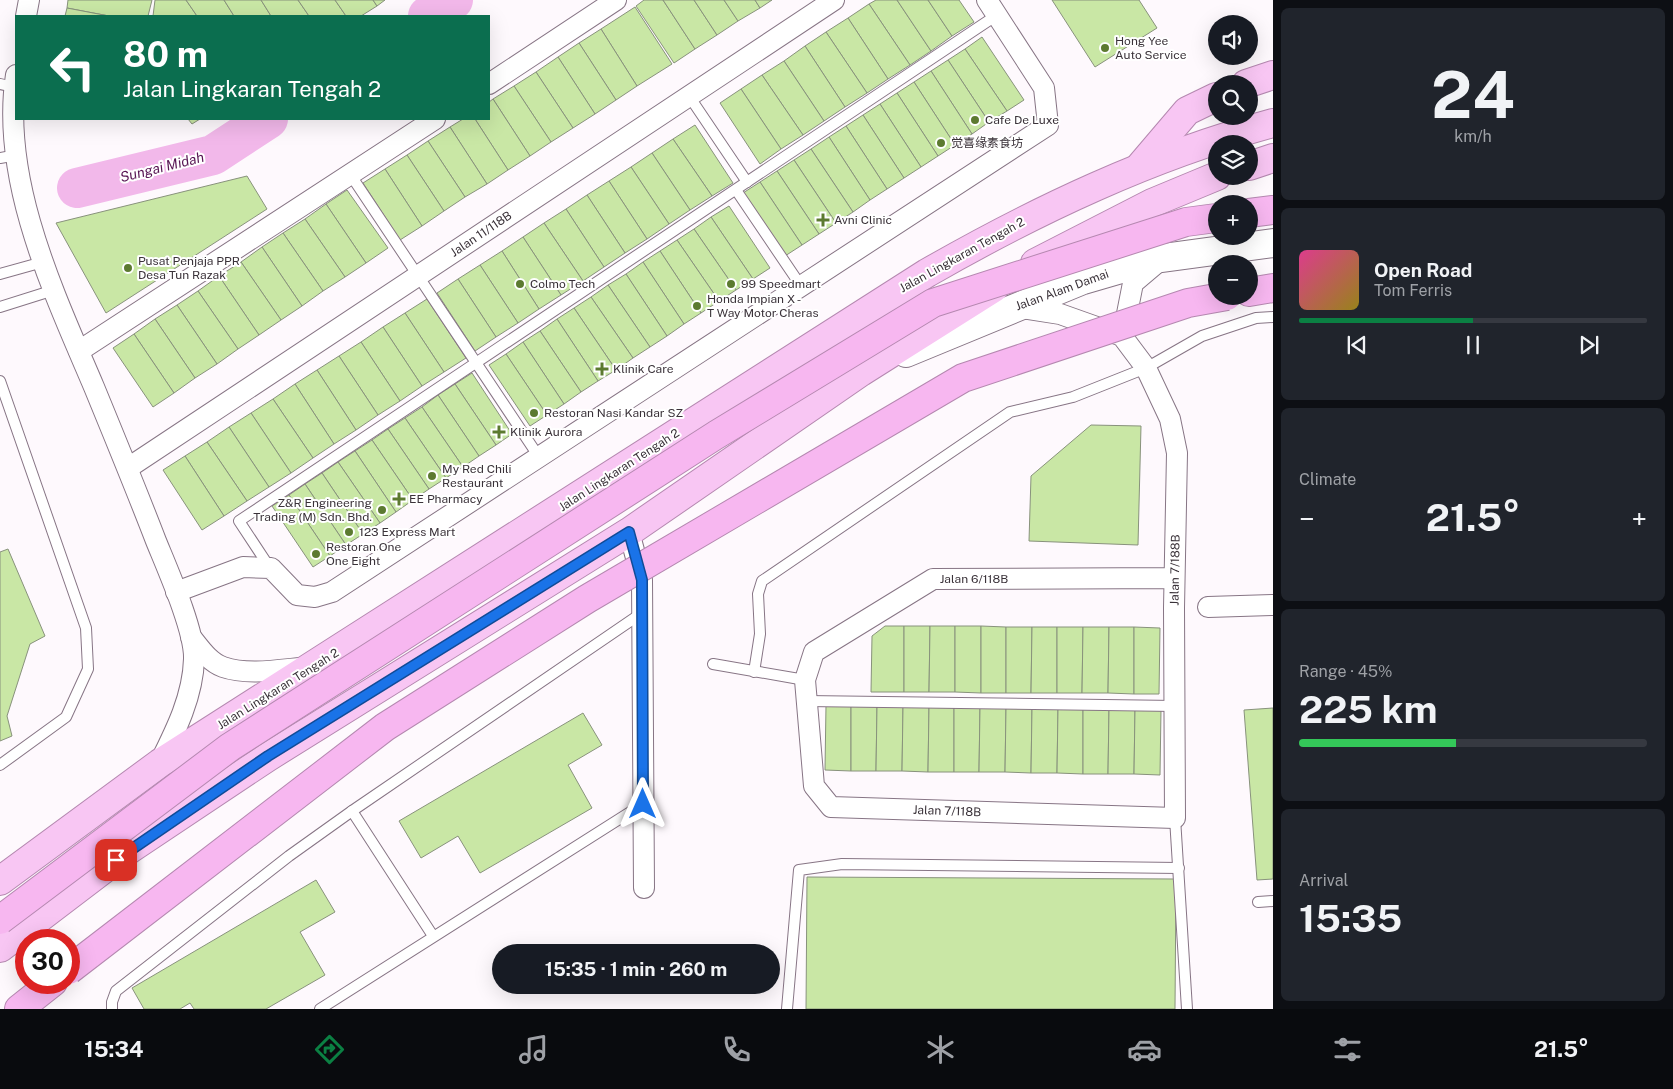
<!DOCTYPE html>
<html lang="en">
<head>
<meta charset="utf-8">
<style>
	:root { --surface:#171b24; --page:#20242c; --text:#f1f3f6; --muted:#9ea1a6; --line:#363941; --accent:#0b8043 }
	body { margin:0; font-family:"Public Sans","Noto Sans SC",sans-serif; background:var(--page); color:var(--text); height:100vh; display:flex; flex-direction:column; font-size:19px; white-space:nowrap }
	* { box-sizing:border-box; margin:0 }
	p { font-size:16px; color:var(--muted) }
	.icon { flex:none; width:28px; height:28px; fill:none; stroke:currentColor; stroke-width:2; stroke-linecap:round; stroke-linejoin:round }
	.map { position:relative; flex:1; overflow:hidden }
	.panel { display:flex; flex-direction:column; gap:8px; padding:8px; background:#0d0f14; width:400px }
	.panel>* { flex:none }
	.banner { position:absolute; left:15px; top:15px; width:475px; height:105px; border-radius:0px; box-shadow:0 5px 20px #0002; background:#0b6e4f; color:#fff; overflow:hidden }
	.tools { position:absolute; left:1208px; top:15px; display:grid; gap:10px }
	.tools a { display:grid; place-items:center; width:50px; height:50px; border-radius:50%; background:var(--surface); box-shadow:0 5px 20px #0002; font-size:25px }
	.speed { position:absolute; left:15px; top:929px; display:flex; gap:10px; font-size:25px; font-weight:700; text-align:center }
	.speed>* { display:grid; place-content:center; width:65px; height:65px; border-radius:50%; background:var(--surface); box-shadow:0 5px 20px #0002; line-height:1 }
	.speed .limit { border:8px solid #d22; background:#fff; color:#111 }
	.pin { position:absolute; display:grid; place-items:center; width:42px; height:42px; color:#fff; margin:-21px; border-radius:10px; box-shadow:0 2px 8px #0006 }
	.me { position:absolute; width:55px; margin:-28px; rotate:0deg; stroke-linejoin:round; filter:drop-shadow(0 0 4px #0008) }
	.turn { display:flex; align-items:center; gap:18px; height:105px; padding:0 25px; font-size:22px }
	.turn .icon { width:65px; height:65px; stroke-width:2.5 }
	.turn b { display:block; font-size:35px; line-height:42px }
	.big { font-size:38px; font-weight:700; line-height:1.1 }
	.panel .widget { flex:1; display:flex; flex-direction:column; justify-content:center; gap:8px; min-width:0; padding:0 18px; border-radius:8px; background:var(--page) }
	.panel .dial { align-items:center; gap:0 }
	.dial b { font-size:65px; line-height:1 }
	.song { display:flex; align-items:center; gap:15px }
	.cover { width:60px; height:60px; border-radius:8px; background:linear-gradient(135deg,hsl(330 70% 55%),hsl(50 70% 35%)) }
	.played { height:5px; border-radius:2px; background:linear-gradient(90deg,var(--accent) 50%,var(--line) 50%) }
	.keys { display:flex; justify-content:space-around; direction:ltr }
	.heat { display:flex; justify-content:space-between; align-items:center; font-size:28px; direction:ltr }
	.charge { height:8px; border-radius:4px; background:linear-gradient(90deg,#34c759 45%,var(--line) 0) }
	.trip { position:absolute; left:492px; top:944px; width:288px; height:50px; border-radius:25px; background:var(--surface); box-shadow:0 5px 20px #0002; font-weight:700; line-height:50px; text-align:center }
	.menu { display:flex; height:80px; justify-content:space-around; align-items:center; background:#090b0e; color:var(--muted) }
	.menu .icon { width:35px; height:35px }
	.menu .on { color:var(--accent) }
	.menu b { font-size:22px; color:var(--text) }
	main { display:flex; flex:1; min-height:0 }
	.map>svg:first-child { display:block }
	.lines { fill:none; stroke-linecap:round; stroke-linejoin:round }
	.river { stroke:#f2b8ea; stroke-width:40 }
	.building { fill:#c9e7a5; stroke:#88927c }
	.service-casing { stroke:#877585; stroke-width:12 }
	.minor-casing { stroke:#877585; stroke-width:22 }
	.secondary-casing { stroke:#877585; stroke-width:30 }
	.trunk-casing { stroke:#b588b0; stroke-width:30 }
	.motorway-casing { stroke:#b588b0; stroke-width:30 }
	.service { stroke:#fff; stroke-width:10 }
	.minor { stroke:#fff; stroke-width:20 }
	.secondary { stroke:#fff; stroke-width:28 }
	.trunk { stroke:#f8c6f3; stroke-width:28 }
	.motorway { stroke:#f7b7f0; stroke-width:28 }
	.motorway-bridge-casing { stroke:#b588b0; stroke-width:30; stroke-linecap:butt }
	.motorway-bridge { stroke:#f7b7f0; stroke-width:28 }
	.route-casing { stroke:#114b97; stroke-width:12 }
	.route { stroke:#1a73e8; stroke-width:9 }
	.poi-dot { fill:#5c7a30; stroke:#fff; stroke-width:2 }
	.labels { text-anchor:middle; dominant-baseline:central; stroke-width:4; stroke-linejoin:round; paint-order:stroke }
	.poi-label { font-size:12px; fill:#3a3239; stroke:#fff; text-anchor:start }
	.street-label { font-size:12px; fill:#3a3239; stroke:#fff }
	.water-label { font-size:14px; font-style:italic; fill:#571553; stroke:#fff }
</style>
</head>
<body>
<main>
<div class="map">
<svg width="1273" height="1009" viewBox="0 0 1273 1009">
	<rect width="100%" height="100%" fill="#fef9fd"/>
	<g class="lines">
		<g class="river">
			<polyline points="428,16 453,0"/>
			<polyline points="77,188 213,155 268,119"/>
		</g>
	</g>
	<g class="building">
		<polygon points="68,0 152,0 148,16 109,16 67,8"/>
		<polygon points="155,0 186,0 197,16 153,16"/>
		<polygon points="186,0 224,0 234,16 197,16"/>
		<polygon points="224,0 261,0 271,16 234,16"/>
		<polygon points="261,0 298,0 309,16 271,16"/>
		<polygon points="298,0 335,0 346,16 309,16"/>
		<polygon points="335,0 373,0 377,6 361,16 346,16"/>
		<polygon points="373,0 385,0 377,6"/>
		<polygon points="644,0 663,0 695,49 674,63 636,6"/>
		<polygon points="663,0 694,0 717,35 695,49"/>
		<polygon points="694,0 724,0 738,21 717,35"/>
		<polygon points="724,0 755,0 760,8 738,21"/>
		<polygon points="755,0 772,0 760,8"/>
		<polygon points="876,0 897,0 931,51 910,65 869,4"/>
		<polygon points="897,0 928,0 952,36 931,51"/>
		<polygon points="928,0 959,0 974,22 952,36"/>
		<polygon points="1052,0 1139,0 1157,28 1095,67"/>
		<polygon points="869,4 910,65 888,79 848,18"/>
		<polygon points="635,7 672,64 637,86 601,29"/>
		<polygon points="67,8 109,16 65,16"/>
		<polygon points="848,18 888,79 867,93 826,32"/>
		<polygon points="601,29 637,86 616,100 579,43"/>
		<polygon points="826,32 867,93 845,107 805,46"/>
		<polygon points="982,37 1024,100 1007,111 965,49"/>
		<polygon points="579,43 616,100 595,114 558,57"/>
		<polygon points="805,46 845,107 824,121 784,61"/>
		<polygon points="965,49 1007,111 989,122 948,60"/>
		<polygon points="558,57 595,114 573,128 536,72"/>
		<polygon points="948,60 989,122 972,134 931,71"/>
		<polygon points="784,61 824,121 803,135 762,75"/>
		<polygon points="931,71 972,134 955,145 914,82"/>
		<polygon points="536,72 573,128 551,142 514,86"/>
		<polygon points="762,75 803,135 781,149 741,89"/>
		<polygon points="914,82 955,145 938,156 897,93"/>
		<polygon points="514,86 551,142 530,156 493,99"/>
		<polygon points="741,89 781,149 760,164 720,103"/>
		<polygon points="897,93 938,156 921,167 880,104"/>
		<polygon points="493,99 530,156 508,170 475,119 489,119 489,102"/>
		<polygon points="880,104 921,167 904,178 863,115"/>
		<polygon points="863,115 904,178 887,189 846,126"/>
		<polygon points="188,119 200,119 192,124"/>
		<polygon points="463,119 475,119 508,170 487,184 450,127"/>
		<polygon points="695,125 733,183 712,196 673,139"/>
		<polygon points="846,126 887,189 870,200 829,137"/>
		<polygon points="450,127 487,184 465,197 428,141"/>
		<polygon points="829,137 870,200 853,212 811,149"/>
		<polygon points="673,139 712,196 690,210 652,153"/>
		<polygon points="428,141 465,197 444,211 407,155"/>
		<polygon points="811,149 853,212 836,223 794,160"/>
		<polygon points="652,153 690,210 669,224 631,167"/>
		<polygon points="407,155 444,211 422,226 385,169"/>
		<polygon points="794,160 836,223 819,234 777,171"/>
		<polygon points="631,167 669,224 647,239 609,181"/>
		<polygon points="385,169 422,226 400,240 363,183"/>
		<polygon points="777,171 819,234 802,245 760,182"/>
		<polygon points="247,176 267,209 106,313 56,223"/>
		<polygon points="609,181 647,239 625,253 587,195"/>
		<polygon points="760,182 802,245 785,256 743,193"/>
		<polygon points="347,190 388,248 366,263 326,204"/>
		<polygon points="587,195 625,253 604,267 566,209"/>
		<polygon points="326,204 366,263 345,277 305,219"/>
		<polygon points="729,206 770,268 753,279 711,217"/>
		<polygon points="566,209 604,267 583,281 544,223"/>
		<polygon points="711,217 753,279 736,290 694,229"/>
		<polygon points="305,219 345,277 323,291 283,233"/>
		<polygon points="544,223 583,281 561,295 523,237"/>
		<polygon points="694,229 736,290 719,301 677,240"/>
		<polygon points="283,233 323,291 302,306 262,247"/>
		<polygon points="523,237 561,295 539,309 502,251"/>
		<polygon points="677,240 719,301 701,313 660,251"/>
		<polygon points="262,247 302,306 281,320 241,262"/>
		<polygon points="502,251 539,309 518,323 480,265"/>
		<polygon points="660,251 701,313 684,324 643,262"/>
		<polygon points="241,262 281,320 259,335 219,276"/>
		<polygon points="643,262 684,324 667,336 626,274"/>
		<polygon points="480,265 518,323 496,337 458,279"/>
		<polygon points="626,274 667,336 650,347 608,285"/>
		<polygon points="219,276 259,335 238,349 198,291"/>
		<polygon points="458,279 496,337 475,351 437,293"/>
		<polygon points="608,285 650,347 633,358 591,297"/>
		<polygon points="198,291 238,349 217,364 177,305"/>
		<polygon points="591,297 633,358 616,370 574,308"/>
		<polygon points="427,299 466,358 444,372 405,313"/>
		<polygon points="177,305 217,364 195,378 155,319"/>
		<polygon points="574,308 616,370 598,381 557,319"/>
		<polygon points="405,313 444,372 422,386 383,327"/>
		<polygon points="155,319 195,378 174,393 134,334"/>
		<polygon points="557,319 598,381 581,392 540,331"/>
		<polygon points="383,327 422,386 400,401 361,342"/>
		<polygon points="540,331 581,392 564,404 523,342"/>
		<polygon points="134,334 174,393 153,407 113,348"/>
		<polygon points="361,342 400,401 378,415 339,356"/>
		<polygon points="523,342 564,404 547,415 506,354"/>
		<polygon points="506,354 547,415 530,426 489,365"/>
		<polygon points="339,356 378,415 356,430 317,370"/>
		<polygon points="317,370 356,430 334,444 295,384"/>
		<polygon points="472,373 512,434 496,445 455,384"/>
		<polygon points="295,384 334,444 313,458 273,399"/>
		<polygon points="455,384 496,445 479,456 438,395"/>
		<polygon points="438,395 479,456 463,467 422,407"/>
		<polygon points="273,399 313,458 291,473 251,413"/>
		<polygon points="422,407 463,467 446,478 405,418"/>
		<polygon points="251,413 291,473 269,487 229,427"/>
		<polygon points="405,418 446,478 429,489 388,429"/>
		<polygon points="1091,425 1141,426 1138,545 1029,541 1031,476"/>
		<polygon points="229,427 269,487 247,501 207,442"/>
		<polygon points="388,429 429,489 413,500 372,440"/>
		<polygon points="372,440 413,500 396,512 355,451"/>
		<polygon points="207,442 247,501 224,516 185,456"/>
		<polygon points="355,451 396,512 380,523 338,462"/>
		<polygon points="185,456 224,516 202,530 163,470"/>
		<polygon points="338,462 380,523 363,534 322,473"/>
		<polygon points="322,473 363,534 346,545 305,484"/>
		<polygon points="305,484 346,545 330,556 289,495"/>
		<polygon points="289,495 330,556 313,567 272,506"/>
		<polygon points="8,549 45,636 30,644 7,716 12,736 0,741 0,552"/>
		<polygon points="885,626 904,626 904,692 871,692 872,636"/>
		<polygon points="904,626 930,626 929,692 904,692"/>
		<polygon points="930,626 955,626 955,692 929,692"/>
		<polygon points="955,626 981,626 981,693 955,692"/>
		<polygon points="981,626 1006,627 1006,693 981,693"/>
		<polygon points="1006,627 1032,627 1031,693 1006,693"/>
		<polygon points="1032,627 1057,627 1057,693 1031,693"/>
		<polygon points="1057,627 1083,627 1082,693 1057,693"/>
		<polygon points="1083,627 1109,627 1108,693 1082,693"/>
		<polygon points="1109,627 1134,627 1134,694 1108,693"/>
		<polygon points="1134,627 1160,628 1159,694 1134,694"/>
		<polygon points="826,705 851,706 851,771 825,770"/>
		<polygon points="851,706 877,706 876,771 851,771"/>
		<polygon points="877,706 903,707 902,771 876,771"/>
		<polygon points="903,707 929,707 928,772 902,771"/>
		<polygon points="929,707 954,707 954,772 928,772"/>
		<polygon points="954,707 980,707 979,772 954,772"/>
		<polygon points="980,707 1006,708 1005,772 979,772"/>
		<polygon points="1006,708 1032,708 1031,773 1005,772"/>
		<polygon points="1032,708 1058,708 1057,773 1031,773"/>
		<polygon points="1058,708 1083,709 1083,774 1057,773"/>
		<polygon points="1273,708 1273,879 1257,880 1244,710"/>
		<polygon points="1083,709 1109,709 1108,774 1083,774"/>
		<polygon points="1109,709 1135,709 1134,774 1108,774"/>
		<polygon points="1135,709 1161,710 1160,775 1134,774"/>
		<polygon points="583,713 602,745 568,765 592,808 480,873 458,836 421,858 399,821"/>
		<polygon points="807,877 1176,879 1175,1009 806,1009"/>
		<polygon points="316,880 335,912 300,932 325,975 266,1009 194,1009 190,1003 180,1009 144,1009 132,988"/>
	</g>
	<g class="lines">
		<g class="service-casing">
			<g id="service">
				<polyline points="0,84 14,87"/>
				<polyline points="689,96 747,182"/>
				<polyline points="0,158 17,155"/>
				<polyline points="350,174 539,457"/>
				<polyline points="736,190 801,286"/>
				<polyline points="0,274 43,262"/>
				<polyline points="0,307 54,290"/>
				<polyline points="0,381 86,628 88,669 66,717 0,765"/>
				<polyline points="270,568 239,521 997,15"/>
				<polyline points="713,664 805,680"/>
				<polyline points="754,672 760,634 758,594 762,581 1010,412 1073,397 1146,368 1202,336 1256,318 1273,317"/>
				<polyline points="806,701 1175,706"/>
				<polyline points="352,811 433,936"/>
				<polyline points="1175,818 1187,1009"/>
				<polyline points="1258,902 1273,901"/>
				<polyline points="112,1009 112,1002 116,991 289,856 352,811 642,613"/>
				<polyline points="320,1009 643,804"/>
				<polyline points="787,1009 799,870 842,864 1179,868"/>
			</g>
		</g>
		<g class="minor-casing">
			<g id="minor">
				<polyline points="26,16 29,0"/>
				<path d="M16,75C0,180 54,293 94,387C115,438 136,489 156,541C167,568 195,631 194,659C193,696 176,730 160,762"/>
				<polyline points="489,84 616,0"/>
				<polyline points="1016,307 1060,314 1122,336 1146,368 1170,419 1177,453 1174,608 1175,818 831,807 814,786 805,680 814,652 933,579 1174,578"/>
				<polyline points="1123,334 1133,283 1159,261"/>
				<polyline points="79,351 435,119"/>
				<polyline points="128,468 834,0"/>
				<polyline points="629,532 642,580 644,888"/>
				<polyline points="176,592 243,567 271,568 297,595 315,597 332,592 1048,125 1044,88 987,0"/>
				<polyline points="1208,607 1273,605"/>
				<path d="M191,637C200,648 209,662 223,667C249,676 283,669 310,667"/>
			</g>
		</g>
		<g class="secondary-casing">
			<polyline id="secondary" points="906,353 1083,280 1155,259 1273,243"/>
		</g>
		<g class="trunk-casing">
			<g id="trunk">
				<polyline points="1246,84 1273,75"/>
				<polyline points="1141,165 1187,111 1216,97"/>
				<polyline points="1249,166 1273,158"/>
				<polyline points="1035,263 1152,203 1217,176"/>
				<path d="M0,881L160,763L927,273C1037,210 1151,156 1273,123"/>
				<polyline points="0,948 130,849 268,757 629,532 861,372 994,288"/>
			</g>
		</g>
		<g class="motorway-casing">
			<g id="motorway">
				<polyline points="1249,213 1273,210"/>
				<polyline points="1249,292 1273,288"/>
				<polyline points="19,1009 53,982"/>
			</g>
		</g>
		<use href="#service" class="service"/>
		<use href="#minor" class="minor"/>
		<use href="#secondary" class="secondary"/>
		<use href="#trunk" class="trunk"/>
		<use href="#motorway" class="motorway"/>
		<g class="motorway-bridge-casing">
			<g id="motorway-bridge">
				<polyline points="0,920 230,747 716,435 933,303 1186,222 1216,218"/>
				<polyline points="69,970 385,727 587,599 963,378 1188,303 1227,296"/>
			</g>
		</g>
		<use href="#motorway-bridge" class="motorway-bridge"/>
	</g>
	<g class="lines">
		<g class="route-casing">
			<polyline id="route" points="116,860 268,756 629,532 642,580 643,804"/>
		</g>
		<use href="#route" class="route"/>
	</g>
	<g class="poi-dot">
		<circle cx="1105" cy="48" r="5"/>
		<circle cx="975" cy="120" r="5"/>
		<circle cx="941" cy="143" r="5"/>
		<path d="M820.5 212.5h5v5h5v5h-5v5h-5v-5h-5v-5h5z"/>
		<circle cx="128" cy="268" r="5"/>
		<circle cx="520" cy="284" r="5"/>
		<circle cx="731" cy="284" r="5"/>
		<circle cx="697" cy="306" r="5"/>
		<path d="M599.5 361.5h5v5h5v5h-5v5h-5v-5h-5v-5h5z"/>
		<circle cx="534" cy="413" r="5"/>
		<path d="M496.5 424.5h5v5h5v5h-5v5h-5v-5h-5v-5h5z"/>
		<circle cx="432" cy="476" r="5"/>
		<path d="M396.5 491.5h5v5h5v5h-5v5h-5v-5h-5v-5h5z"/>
		<circle cx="382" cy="510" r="5"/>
		<circle cx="349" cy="532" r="5"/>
		<circle cx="316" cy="554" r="5"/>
	</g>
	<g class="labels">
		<g class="poi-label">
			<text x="1115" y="41">Hong Yee<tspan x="1115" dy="14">Auto Service</tspan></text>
			<text x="985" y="120">Cafe De Luxe</text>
			<text x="951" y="143">觉喜缘素食坊</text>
			<text x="834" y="220">Avni Clinic</text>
			<text x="138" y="261">Pusat Penjaja PPR<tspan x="138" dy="14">Desa Tun Razak</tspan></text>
			<text x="530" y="284">Colmo Tech</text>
			<text x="741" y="284">99 Speedmart</text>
			<text x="707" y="299">Honda Impian X -<tspan x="707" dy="14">T Way Motor Cheras</tspan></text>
			<text x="613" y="369">Klinik Care</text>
			<text x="544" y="413">Restoran Nasi Kandar SZ</text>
			<text x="510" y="432">Klinik Aurora</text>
			<text x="442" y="469">My Red Chili<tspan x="442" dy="14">Restaurant</tspan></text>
			<text x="409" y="499">EE Pharmacy</text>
			<text x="372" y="503" text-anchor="end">Z&amp;R Engineering<tspan x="372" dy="14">Trading (M) Sdn. Bhd.</tspan></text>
			<text x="359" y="532">123 Express Mart</text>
			<text x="326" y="547">Restoran One<tspan x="326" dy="14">One Eight</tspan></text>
		</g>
		<g class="street-label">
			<text transform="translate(481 234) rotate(-34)">Jalan 11/118B</text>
			<text transform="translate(962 255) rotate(-29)">Jalan Lingkaran Tengah 2</text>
			<text transform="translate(1062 290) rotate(-20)">Jalan Alam Damai</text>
			<text transform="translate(619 470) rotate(-33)">Jalan Lingkaran Tengah 2</text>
			<text transform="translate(1175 570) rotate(-89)">Jalan 7/188B</text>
			<text x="974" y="579">Jalan 6/118B</text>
			<text transform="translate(278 689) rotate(-32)">Jalan Lingkaran Tengah 2</text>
			<text transform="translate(947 811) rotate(2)">Jalan 7/118B</text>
		</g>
		<g class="water-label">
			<text transform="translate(162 167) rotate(-14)">Sungai Midah</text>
		</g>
	</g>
</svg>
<div class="tools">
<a><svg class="icon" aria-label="sound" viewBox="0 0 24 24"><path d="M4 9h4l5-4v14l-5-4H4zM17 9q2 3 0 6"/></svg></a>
<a><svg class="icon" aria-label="search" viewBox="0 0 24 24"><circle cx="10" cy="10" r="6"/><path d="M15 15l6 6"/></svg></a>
<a><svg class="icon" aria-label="layers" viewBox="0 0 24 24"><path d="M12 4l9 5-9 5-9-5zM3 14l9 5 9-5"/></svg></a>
<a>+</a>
<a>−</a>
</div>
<div class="speed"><div class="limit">30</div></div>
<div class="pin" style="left:116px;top:860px;background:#d93025"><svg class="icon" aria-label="arrive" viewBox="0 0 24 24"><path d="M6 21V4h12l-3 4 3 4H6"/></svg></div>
<svg class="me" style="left:643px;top:804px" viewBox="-20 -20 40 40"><path d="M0-17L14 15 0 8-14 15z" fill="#1a73e8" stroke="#fff" stroke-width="4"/></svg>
<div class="trip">15:35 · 1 min · 260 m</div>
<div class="banner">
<div class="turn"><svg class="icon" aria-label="left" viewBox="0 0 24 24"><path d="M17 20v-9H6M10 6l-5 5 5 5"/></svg><div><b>80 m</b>Jalan Lingkaran Tengah 2</div></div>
</div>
</div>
<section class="panel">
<div class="widget dial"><b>24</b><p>km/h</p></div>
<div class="widget">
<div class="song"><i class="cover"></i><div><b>Open Road</b><p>Tom Ferris</p></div></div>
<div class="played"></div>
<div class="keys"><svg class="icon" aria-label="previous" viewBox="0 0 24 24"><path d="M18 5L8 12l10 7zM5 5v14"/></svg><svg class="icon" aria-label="pause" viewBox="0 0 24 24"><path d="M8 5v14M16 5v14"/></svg><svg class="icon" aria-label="next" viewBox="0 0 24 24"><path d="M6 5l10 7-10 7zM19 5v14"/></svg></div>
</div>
<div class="widget"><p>Climate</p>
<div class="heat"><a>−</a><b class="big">21.5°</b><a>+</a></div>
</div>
<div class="widget"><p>Range · 45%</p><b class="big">225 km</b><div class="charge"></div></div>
<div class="widget"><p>Arrival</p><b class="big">15:35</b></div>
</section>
</main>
<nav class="menu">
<b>15:34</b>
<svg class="icon on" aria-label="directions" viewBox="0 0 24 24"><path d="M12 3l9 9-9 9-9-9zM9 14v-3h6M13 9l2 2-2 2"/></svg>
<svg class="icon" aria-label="music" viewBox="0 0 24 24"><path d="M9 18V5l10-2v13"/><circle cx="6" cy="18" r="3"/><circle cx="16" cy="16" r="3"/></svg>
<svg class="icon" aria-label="phone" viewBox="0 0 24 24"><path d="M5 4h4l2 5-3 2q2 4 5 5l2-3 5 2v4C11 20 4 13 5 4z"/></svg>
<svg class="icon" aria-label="climate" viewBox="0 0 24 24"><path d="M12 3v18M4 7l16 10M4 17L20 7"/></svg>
<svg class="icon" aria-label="car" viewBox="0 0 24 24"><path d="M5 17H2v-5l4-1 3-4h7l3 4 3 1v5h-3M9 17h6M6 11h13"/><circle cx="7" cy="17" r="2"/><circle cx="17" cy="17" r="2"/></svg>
<svg class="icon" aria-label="filters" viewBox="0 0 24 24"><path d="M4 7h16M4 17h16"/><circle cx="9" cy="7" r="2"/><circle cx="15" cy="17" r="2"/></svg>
<b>21.5°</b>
</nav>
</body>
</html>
